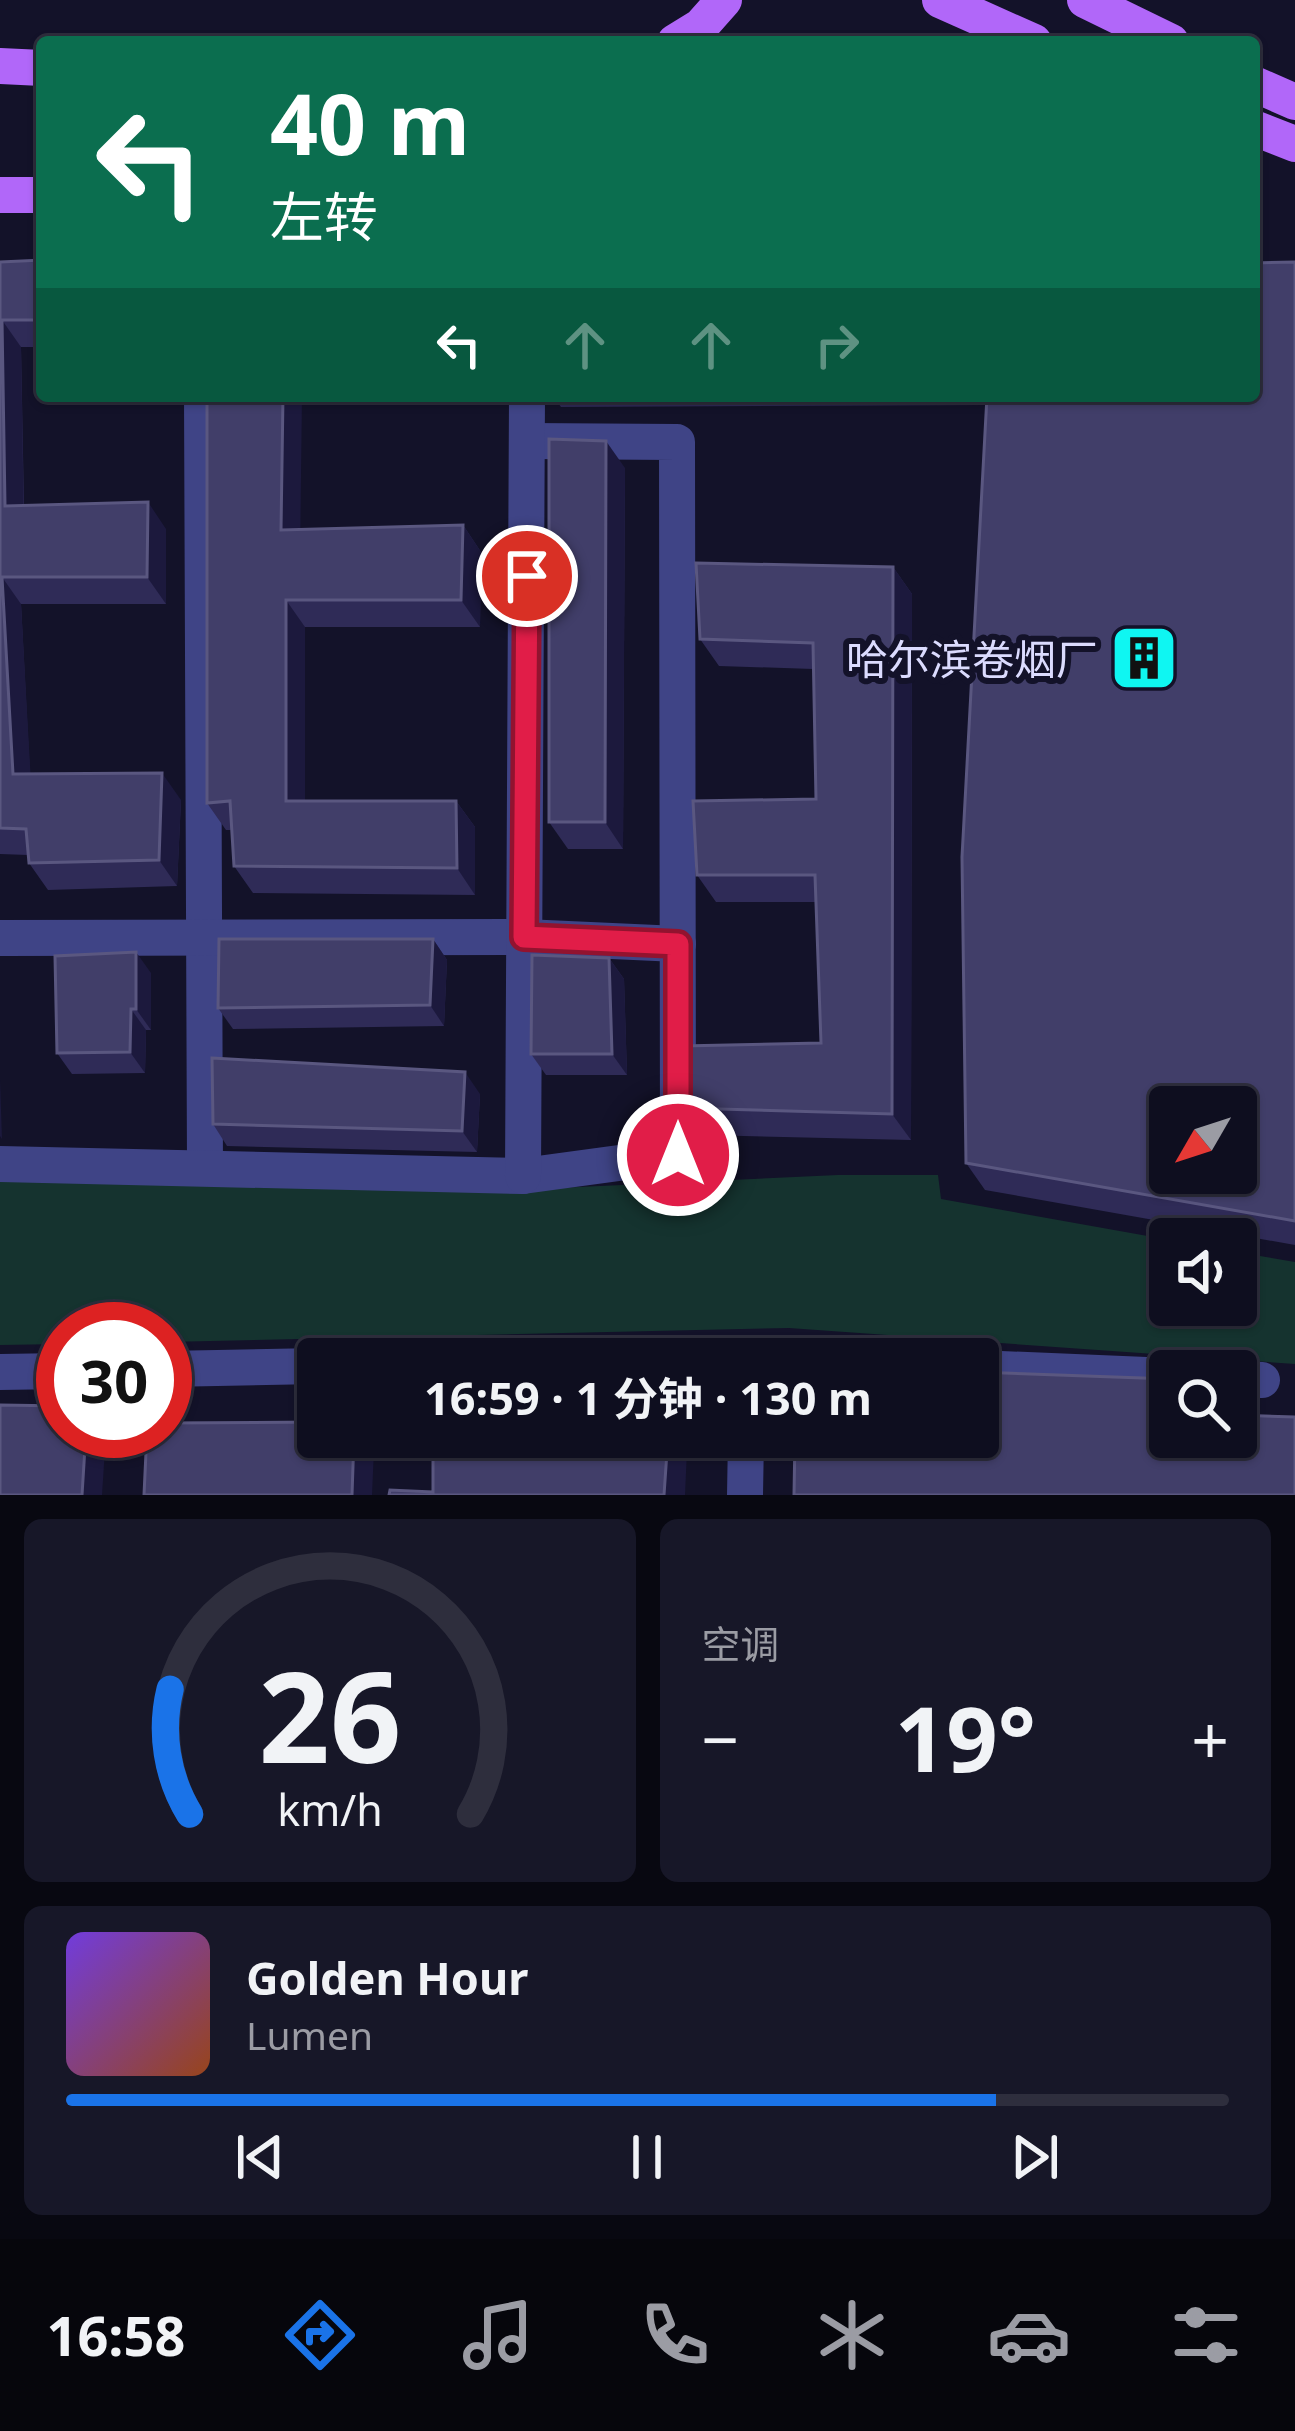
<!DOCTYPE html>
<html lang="zh">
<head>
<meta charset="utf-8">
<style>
	:root { --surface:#0e0e1f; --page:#171728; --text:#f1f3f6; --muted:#9b9ca4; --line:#2e2e3d; --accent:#1a73e8 }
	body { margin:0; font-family:"Noto Sans","Noto Sans SC",sans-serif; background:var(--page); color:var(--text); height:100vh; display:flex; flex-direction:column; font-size:45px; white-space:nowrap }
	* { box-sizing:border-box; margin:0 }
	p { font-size:39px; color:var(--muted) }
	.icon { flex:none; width:66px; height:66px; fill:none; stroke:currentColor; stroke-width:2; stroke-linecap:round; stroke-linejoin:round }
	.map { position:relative; height:1495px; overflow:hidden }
	.details { display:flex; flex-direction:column; gap:24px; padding:24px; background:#080811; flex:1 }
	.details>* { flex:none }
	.guide { position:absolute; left:36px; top:36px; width:1224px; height:366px; border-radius:12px; box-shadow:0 3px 9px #0004,0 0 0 3px var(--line); background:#0b6e4f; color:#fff; overflow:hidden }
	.needle { width:78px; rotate:231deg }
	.controls { position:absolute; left:1149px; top:1086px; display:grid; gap:24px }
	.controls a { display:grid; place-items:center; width:108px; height:108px; border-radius:12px; background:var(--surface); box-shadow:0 3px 9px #0004,0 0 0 3px var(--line); font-size:60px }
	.speed { position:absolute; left:36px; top:1302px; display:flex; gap:24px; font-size:60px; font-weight:700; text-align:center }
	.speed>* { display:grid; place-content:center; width:156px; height:156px; border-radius:50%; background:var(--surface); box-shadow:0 3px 9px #0004,0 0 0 3px var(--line); line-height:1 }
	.speed .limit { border:18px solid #d22; background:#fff; color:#111 }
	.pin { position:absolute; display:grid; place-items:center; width:102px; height:102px; color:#fff; margin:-51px; border:6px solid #fff; border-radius:50%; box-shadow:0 3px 12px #0007 }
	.me { position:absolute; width:132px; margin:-66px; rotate:0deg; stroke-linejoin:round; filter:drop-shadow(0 0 9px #0008) }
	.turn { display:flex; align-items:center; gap:42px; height:252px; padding:0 36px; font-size:54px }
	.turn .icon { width:156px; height:156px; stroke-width:2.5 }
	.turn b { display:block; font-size:84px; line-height:102px }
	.lanes { display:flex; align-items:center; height:114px; padding:0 36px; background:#0003; justify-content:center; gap:60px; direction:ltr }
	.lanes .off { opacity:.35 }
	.big { font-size:90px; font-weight:700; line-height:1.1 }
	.details .widget { flex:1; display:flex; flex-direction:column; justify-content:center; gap:18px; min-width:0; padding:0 42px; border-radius:18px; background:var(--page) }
	.details .dial { align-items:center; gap:0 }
	.dial svg { height:312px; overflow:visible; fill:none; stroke:var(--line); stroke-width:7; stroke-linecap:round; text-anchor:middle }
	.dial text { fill:var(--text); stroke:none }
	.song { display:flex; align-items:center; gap:36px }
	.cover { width:144px; height:144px; border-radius:18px; background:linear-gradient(135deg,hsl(260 70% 55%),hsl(20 70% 35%)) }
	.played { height:12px; border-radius:6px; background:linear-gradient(90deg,var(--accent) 80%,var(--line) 80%) }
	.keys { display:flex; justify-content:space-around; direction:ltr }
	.heat { display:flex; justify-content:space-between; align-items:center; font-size:66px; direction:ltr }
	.details .tiles { flex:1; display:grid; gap:24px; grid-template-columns:1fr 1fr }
	.widget:last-child { grid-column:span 2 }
	.trip { position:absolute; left:297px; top:1338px; width:702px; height:120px; border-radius:12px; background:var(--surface); box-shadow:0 3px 9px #0004,0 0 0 3px var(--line); font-weight:700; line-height:120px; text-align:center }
	.tabs { display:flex; height:192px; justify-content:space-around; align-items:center; background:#06060c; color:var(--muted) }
	.tabs .icon { width:84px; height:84px }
	.tabs .active { color:var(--accent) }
	.tabs b { font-size:54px; color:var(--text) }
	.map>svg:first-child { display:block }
	.green { fill:#15332f }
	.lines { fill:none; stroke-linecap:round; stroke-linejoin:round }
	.minor { stroke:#3f4486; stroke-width:36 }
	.major { stroke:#b167f9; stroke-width:36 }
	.wall { fill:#2f2b57 }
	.shaded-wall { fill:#1c193d }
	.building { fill:#413e69; stroke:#5a5780; stroke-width:3; fill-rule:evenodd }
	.route-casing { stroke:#92132f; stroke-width:30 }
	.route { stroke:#e11d48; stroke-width:21 }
	.labels { text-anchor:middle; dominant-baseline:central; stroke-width:12; stroke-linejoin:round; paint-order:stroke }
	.poi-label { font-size:42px; fill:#dbdbfe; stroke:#131229; text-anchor:end }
</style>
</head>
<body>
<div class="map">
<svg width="1295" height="1495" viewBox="0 0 1295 1495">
	<rect width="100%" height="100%" fill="#131229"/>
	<polygon class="green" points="838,1175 938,1175 941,1199 1170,1240 1170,1305 1236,1305 1236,1252 1295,1262 1295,1364 789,1328 165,1342 165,1329 63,1329 63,1344 0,1345 0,1181 535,1189"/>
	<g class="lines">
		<g class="minor">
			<polyline points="202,396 205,1168"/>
			<polyline points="0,938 524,937 678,944"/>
			<polyline points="0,1164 523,1176 678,1155 677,442 528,441"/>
			<polyline points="523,1176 527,396"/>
			<polyline points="692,1359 770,1359"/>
			<polyline points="978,1368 1170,1376"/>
			<polyline points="165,1369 318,1366"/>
			<polyline points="0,1372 63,1371"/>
			<polyline points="1236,1379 1262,1380"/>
			<polyline points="745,1495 746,1437"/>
		</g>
		<g class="major">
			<polyline points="940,0 1034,42"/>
			<polyline points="1085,0 1171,42"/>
			<polyline points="675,42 701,26 724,0"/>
			<polyline points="0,66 42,68"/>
			<polyline points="1254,84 1295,102"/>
			<polyline points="1254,128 1295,144"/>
			<polyline points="0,195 42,195"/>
		</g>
	</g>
	<g class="wall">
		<polygon points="42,260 42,347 21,347 24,506 166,529 166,604 21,604 30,774 181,800 177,886 48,890 29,863 28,855 0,854 0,262"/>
		<polygon points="1295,262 1295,1245 985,1190 966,1163 987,405 561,407 553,396 1254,396"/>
		<polygon points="625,468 623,849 568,849 549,822"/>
		<polygon points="463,525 481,552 480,627 305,627 305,801 456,801 475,827 475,895 253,893 234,866 232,830 226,830 207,803 300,529"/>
		<polygon points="893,567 912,594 911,1140 702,1135 683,1108 821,1043 816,902 716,902 697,875 816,799 813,669 719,666 700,639"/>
		<polygon points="433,939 447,960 444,1026 233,1029 218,1008"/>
		<polygon points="609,958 624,979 627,1075 546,1075 531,1054"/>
		<polygon points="151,973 151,1030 146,1030 145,1073 72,1074 57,1053"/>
		<polygon points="480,1094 477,1152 227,1146 213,1124"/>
	</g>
	<g class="shaded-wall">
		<polygon points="2,320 21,347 24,533 5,506"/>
		<polygon points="283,396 302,396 300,557 281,530"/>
		<polygon points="606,441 625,468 623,849 605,822"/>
		<polygon points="148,502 166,529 166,604 147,577"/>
		<polygon points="463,525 481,552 480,627 461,600"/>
		<polygon points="893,567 912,594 911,1140 892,1114"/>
		<polygon points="2,577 21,604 32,801 13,774"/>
		<polygon points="286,600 305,627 305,828 286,801"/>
		<polygon points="162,773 181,800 177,886 159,860"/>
		<polygon points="456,801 475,827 475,895 457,868"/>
		<polygon points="433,939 447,960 444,1026 430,1005"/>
		<polygon points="136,952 151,973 151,1030 136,1009"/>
		<polygon points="609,958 624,979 627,1075 612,1054"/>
		<polygon points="131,1009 146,1030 145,1073 130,1052"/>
		<polygon points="465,1072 480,1094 477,1152 462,1131"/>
		<polygon points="0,1080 2,1139 0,1136"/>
		<polygon points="1236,1391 1248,1408 1248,1442 1236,1425"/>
		<polygon points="86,1431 104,1431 106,1434 102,1495 82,1495"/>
		<polygon points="354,1437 366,1437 374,1449 372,1495 352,1495"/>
		<polygon points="668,1437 678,1437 687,1450 685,1495 664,1495"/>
	</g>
	<g class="building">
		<polygon points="42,260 42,320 2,320 5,506 148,502 147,577 2,577 13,774 162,773 159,860 29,863 26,829 0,828 0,262"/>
		<path d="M1295,262V1221L966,1163L962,857L987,396H1254V263ZM1170,1107H1236V1173H1170Z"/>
		<polygon points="207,396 283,396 281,530 463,525 461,600 286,600 286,801 456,801 457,868 234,866 230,801 207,803"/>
		<polygon points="549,439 606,441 605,822 549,822"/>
		<polygon points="696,563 893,567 892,1114 683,1108 682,1046 821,1043 815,875 697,875 693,801 816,799 813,643 700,639"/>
		<polygon points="219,939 433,939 430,1005 218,1008"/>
		<polygon points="136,952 136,1009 131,1009 130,1052 57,1053 55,956"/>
		<polygon points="532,955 609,958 612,1054 531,1054"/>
		<polygon points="212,1058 465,1072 462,1131 213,1124"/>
		<polygon points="978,1372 1170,1379 1170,1437 1236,1437 1236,1415 1295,1417 1295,1495 794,1495 795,1437 978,1437"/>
		<polygon points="0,1405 63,1406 63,1431 86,1431 82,1495 0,1495"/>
		<polygon points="318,1422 318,1437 354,1437 352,1495 144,1495 147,1431 165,1431 165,1423"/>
		<polygon points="433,1437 668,1437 664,1495 389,1495 390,1490 433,1492"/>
	</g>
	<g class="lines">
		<g class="route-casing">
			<polyline id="route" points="527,576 524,937 678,944 678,1155"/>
		</g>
		<use href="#route" class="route"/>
	</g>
	<defs>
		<g id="building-square" transform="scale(3.45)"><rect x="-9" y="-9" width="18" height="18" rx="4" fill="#0ff6f2" stroke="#131229"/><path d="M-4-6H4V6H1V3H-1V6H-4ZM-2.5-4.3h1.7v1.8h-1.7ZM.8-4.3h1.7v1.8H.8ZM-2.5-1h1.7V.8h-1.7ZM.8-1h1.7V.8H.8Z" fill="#111"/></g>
	</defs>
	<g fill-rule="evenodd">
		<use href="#building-square" x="1144" y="658"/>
	</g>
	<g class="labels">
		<g class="poi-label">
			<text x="1098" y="658">哈尔滨卷烟厂</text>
		</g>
	</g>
</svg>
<div class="controls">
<a><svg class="needle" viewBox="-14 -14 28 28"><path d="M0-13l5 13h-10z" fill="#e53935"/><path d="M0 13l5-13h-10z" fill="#9b9ca4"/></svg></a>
<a><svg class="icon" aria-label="sound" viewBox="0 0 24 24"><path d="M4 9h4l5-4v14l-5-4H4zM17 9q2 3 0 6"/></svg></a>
<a><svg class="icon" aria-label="search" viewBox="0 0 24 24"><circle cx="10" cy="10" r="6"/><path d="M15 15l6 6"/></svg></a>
</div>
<div class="speed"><div class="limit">30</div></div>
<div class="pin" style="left:527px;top:576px;background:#d93025"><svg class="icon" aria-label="arrive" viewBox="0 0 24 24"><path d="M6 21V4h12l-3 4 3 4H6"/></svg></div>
<svg class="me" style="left:678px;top:1155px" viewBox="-20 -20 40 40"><circle r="17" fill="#e11d48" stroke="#fff" stroke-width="3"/><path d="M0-11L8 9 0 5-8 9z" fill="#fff"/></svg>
<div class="trip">16:59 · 1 分钟 · 130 m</div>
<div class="guide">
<div class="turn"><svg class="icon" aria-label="left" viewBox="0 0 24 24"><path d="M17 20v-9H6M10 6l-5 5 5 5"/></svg><div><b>40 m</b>左转</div></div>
<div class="lanes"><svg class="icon" aria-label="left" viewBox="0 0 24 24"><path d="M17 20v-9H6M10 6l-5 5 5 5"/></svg><svg class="icon off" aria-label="ahead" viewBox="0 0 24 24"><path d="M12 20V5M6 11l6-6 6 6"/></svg><svg class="icon off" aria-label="ahead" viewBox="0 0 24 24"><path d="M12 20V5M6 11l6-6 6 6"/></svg><svg class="icon off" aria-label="right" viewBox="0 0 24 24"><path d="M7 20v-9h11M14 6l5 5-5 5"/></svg></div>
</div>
</div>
<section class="details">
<div class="tiles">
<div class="widget dial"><svg viewBox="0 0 100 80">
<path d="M14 69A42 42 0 1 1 86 69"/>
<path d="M14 69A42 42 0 0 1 9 37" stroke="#1a73e8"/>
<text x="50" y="56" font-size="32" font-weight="700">26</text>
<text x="50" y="72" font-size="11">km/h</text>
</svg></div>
<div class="widget"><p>空调</p>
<div class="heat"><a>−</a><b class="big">19°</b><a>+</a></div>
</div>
<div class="widget">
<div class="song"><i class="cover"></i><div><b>Golden Hour</b><p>Lumen</p></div></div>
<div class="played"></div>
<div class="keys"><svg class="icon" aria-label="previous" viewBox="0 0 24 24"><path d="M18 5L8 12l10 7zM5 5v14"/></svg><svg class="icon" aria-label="pause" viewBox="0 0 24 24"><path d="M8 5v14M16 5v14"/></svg><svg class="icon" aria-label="next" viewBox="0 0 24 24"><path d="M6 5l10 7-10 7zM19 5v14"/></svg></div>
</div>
</div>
</section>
<nav class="tabs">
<b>16:58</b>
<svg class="icon active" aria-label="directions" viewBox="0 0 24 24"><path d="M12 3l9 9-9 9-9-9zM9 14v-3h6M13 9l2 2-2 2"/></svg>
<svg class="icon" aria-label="music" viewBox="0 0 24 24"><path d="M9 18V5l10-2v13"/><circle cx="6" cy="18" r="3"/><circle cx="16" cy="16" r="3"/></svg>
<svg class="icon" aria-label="phone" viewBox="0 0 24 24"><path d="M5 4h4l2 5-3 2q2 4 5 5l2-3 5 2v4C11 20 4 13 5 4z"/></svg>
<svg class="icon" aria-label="climate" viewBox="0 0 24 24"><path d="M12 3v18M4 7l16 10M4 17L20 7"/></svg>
<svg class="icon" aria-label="car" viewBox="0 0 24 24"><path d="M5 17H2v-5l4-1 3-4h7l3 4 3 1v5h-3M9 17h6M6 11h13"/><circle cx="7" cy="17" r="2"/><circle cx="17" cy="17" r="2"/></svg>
<svg class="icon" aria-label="filters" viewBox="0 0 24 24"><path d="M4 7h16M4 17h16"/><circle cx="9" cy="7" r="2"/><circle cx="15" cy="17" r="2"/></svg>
</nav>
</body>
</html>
